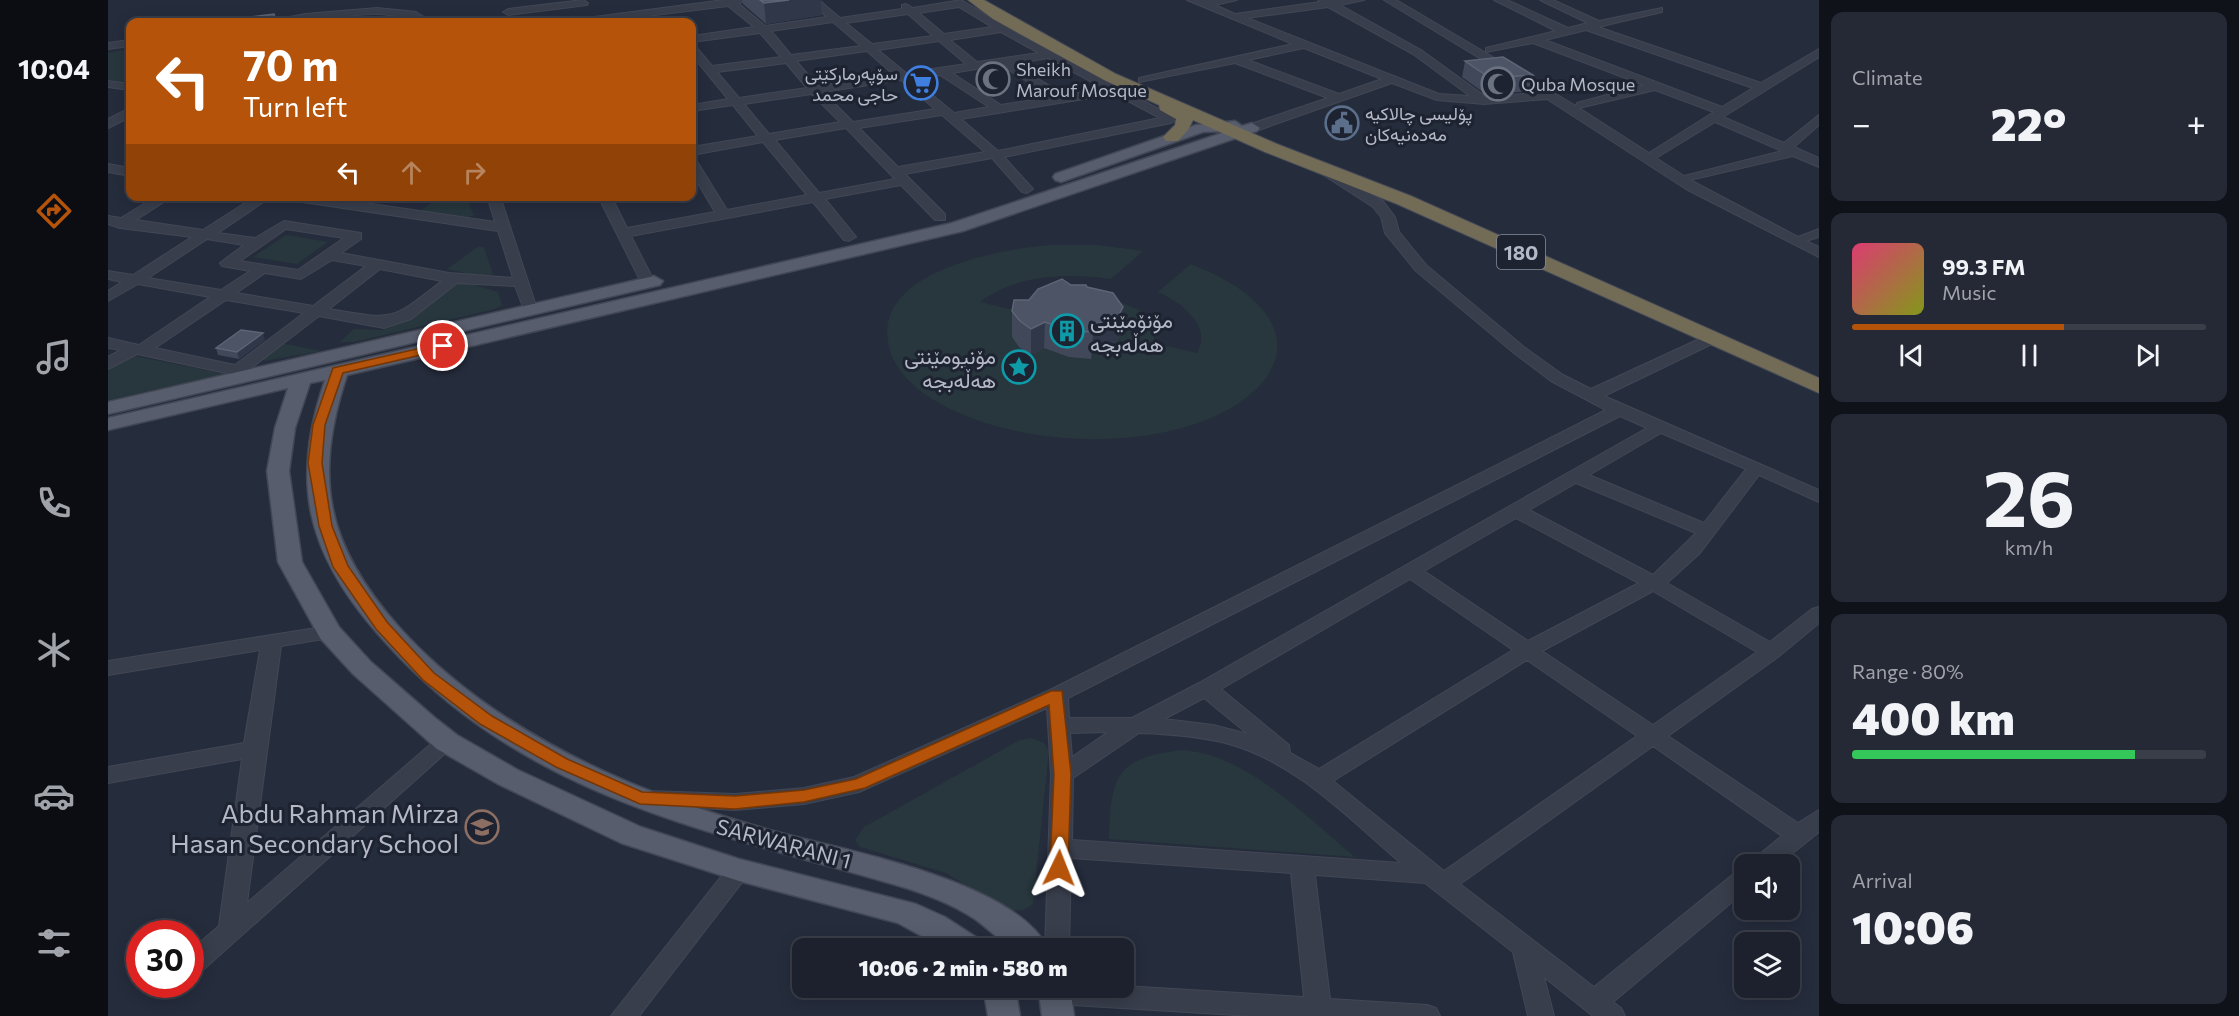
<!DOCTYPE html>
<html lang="en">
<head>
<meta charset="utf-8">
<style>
	:root { --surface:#1c212d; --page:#252935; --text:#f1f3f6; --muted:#a0a3aa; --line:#3a3e49; --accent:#b45309 }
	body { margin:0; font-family:Commissioner,Vazirmatn,sans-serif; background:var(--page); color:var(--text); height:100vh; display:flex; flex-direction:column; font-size:22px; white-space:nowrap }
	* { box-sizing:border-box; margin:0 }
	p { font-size:20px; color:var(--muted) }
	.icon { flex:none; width:33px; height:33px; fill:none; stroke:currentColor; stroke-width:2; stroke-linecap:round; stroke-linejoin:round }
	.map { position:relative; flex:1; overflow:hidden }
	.side { display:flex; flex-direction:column; gap:12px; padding:12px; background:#0f1219; width:420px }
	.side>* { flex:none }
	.banner { position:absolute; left:18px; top:18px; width:570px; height:183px; border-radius:12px; box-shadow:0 3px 15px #0003,0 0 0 2px var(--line); background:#b45309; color:#fff; overflow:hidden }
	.buttons { position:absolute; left:1626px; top:854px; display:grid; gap:12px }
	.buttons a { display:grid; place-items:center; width:66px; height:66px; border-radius:12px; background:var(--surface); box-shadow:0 3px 15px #0003,0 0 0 2px var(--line); font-size:30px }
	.speed { position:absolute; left:18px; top:920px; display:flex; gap:12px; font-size:30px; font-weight:700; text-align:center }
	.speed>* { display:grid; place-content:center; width:78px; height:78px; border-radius:50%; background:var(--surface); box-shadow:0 3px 15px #0003,0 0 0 2px var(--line); line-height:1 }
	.speed .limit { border:9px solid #d22; background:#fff; color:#111 }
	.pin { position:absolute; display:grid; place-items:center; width:51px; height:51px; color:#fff; margin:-26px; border:3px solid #fff; border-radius:50%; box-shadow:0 2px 6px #0007 }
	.me { position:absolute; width:66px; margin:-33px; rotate:2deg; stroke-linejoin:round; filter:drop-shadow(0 0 4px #0008) }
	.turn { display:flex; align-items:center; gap:21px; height:126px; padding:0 18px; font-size:27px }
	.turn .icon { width:78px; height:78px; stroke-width:2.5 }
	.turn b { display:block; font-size:42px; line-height:51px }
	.lanes { display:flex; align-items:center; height:57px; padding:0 18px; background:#0003; justify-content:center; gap:30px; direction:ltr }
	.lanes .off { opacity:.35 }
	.big { font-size:45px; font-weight:800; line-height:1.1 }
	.side .tile { flex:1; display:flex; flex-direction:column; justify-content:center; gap:9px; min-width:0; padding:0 21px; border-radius:12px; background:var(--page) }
	.side .dial { align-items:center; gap:0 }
	.dial b { font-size:78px; line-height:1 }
	.song { display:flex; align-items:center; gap:18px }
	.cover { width:72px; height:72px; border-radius:9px; background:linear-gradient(135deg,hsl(340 70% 55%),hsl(70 70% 35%)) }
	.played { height:6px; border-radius:3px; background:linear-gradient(90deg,var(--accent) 60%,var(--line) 60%) }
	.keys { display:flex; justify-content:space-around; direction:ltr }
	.heat { display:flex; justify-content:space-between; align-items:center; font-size:33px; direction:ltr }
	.charge { height:9px; border-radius:4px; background:linear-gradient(90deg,#34c759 80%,var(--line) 0) }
	.trip { position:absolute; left:684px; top:938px; width:342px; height:60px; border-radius:12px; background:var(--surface); box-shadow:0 3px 15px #0003,0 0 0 2px var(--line); font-weight:800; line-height:60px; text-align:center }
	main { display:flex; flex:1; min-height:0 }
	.menu { display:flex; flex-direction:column; width:108px; justify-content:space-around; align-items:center; background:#0b0d12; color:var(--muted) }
	.menu .icon { width:42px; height:42px }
	.menu .selected { color:var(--accent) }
	.menu b { font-size:27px; color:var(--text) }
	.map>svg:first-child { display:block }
	.green { fill:#27373d }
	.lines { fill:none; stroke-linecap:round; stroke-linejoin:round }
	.minor-casing { stroke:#424755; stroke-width:2 }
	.major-casing { stroke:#424755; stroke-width:3 }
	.highway-casing { stroke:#444957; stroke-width:2 }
	.minor { fill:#393e4c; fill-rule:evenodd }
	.major { fill:#575d6c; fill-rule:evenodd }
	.highway { fill:#726b56; fill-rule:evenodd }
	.wall { fill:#40485a }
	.shaded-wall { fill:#303749 }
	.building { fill:#4c5466; stroke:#5d6475; stroke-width:1.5 }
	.route { fill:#b45309; stroke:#753606; stroke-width:1.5 }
	.labels { text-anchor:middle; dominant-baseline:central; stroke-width:6; stroke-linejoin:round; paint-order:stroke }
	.far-poi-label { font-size:18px; fill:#b5b9c7; stroke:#1e2331; text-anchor:start }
	.shield { fill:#1e2331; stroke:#888c9a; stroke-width:1.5 }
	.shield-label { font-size:20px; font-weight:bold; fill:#b5b9c7 }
	.poi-label { font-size:21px; fill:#b5b9c7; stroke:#1e2331; text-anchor:start }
	.street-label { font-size:21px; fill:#b5b9c7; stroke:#1e2331 }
	.near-poi-label { font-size:26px; fill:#b5b9c7; stroke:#1e2331; text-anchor:end }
</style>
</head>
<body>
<main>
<nav class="menu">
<b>10:04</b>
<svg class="icon selected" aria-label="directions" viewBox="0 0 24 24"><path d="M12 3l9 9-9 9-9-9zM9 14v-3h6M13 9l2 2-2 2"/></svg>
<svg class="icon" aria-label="music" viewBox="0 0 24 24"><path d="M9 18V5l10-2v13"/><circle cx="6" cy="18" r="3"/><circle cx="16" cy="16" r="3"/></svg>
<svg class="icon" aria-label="phone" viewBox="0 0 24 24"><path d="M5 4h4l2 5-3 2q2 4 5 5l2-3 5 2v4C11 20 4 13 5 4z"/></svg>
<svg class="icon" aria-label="climate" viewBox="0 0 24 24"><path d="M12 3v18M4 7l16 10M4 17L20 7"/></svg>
<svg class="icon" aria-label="car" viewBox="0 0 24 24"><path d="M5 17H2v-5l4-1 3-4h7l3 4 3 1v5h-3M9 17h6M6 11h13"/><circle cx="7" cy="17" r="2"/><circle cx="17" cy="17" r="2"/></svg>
<svg class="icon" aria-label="filters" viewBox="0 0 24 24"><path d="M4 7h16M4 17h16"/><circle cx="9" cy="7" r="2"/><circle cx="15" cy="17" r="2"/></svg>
</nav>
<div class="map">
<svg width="1711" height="1016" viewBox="0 0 1711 1016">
	<rect width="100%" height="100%" fill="#252c3c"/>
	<g class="green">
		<polygon points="22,49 22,83 0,80 0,53"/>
		<polygon points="332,197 358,197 366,215 356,219 311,212"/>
		<polygon points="178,235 220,242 189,264 145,257"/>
		<path d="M943,245H991L1035,251L1003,279C959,273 909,274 872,302L910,311L1010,301L1031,310L1043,322L1047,335L1045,343L1089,353C1105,325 1072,302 1050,292L1083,264C1104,273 1125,282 1142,297C1201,348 1154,398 1098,420C1017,452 891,444 818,395C800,382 783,365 780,341C769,270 894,249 943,245Z"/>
		<polygon points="371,246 376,247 385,274 383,275 370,276 339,269"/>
		<polygon points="346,284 363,284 390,292 394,305 387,309 246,342 232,342 246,329 275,330 304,319"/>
		<polygon points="173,343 213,351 156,361 155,359"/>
		<polygon points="27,356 118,374 0,400 0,367"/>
		<polygon points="924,738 936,743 941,751 925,904 915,910 899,911 838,873 752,847 747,840 756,827 912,740"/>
		<path d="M1073,750C1138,753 1198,817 1247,857L1001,839C1003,777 1007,758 1073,750Z"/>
	</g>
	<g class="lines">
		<g class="minor-casing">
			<g id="minor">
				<polygon points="475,0 480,3 479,5 400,15 395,12 400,9"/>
				<path d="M616,0H636L631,4L657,26L719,17L700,0H711L732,18L794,9V5L798,4L805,8L853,0L910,34L1069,119L1063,123L896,157L925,189L919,193L914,192L884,158L797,174L837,214V220H827L793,185L717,199L748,237L741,241L736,240L705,202L523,236L547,283L540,287L535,286L490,196H503L519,228L607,212L584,173V159L590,163L619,210L699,195L655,142L584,155V147L650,136L625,105L584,111V105L620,99L584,55V46L588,47L604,66L673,57L652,33L584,42V36L646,27L620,6L491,22L481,20L486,17ZM851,7L884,27L836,34L811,13ZM800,14L825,36L764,44L738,23ZM725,22L753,46L683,55L663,31ZM893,32L931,53L869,62L842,40ZM831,41L858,64L798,73L770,50ZM759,51L786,75L710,86L688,61ZM940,58L997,89L957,95L905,64ZM678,63L699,88L631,98L609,72ZM893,65L944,97L893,105L844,73ZM832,75L881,107L846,113L805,79ZM793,80L827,109L745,122L715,92ZM704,94L732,122L661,134L636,104ZM1007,94L1052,118L890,151L853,119ZM834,115L877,152L790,167L751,128ZM738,128L787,179L711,193L667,140Z"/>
				<path d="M1079,0H1129L1107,5L1127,14L1212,2L1210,0H1256L1232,5L1313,50L1378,97L1429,93L1276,0H1288L1468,106L1469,103L1536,85L1425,43L1378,52V48L1448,31L1386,0H1399L1460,28L1480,23L1432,0H1445L1491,21L1554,8V12L1490,27L1653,83L1711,49V57L1615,117L1676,143L1711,115V125L1686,147L1711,158V167L1685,156L1582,180L1690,237L1711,229V237L1698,241L1711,247V257L1578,189L1439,99L1376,104L1329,100L1284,83L1148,131H1140V125L1220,98L1127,63L1031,82V78L1185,44ZM1220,7L1305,54L1362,96L1331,94L1139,18ZM1478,30L1645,88L1614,107L1437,40ZM1196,48L1274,79L1231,94L1140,60ZM1547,90L1606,112L1541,153L1471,108ZM1607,122L1674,151L1576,176L1548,158Z"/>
				<path d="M269,8L308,12L324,22C310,24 288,14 269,14C232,14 193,26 157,22L197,14Z"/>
				<polygon points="22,40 22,46 0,49 0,43"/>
				<polygon points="0,81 22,84 22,90 0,87"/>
				<polygon points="22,108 22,117 0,128 0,119"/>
				<polygon points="0,164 22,168 22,176 0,172"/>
				<path d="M1218,167L1275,201L1287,217L1291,232L1318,265L1416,347L1455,375L1483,389L1600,335H1610L1613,338L1610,341L1496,396L1711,490V502L1651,475L1592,553L1559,583L1662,642L1704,609L1711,607V623L1670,657L1560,736L1690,823L1711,810V832L1671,864H1643L1647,858L1674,836L1545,746L1352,884L1486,987L1628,872L1636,870V892L1505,1002L1513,1008L1517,1016H1485L1436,977L1446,1016H1420L1405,952L1317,883L1207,875L1222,999L1319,1005L1328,1008L1332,1016H1144L948,1004L939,1001L935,987L1016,986L1196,997L1183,873L963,858L961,948H937L943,774L939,708L751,792L696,804L627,810L535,805L532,799L535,793L543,791L627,794L696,788L746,777L942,690L1498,410L1443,381L1406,353L1308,271L1277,233L1273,217L1265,207L1214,174V168ZM1512,416L1539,428L1091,683L1024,718H961L960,698ZM1553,433L1638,469L1596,523L1481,475ZM1468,483L1588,533L1545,575L1421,510ZM1408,518L1531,583L1420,641L1316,571ZM1302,579L1405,650L1211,769L1182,753L1181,745L1113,689ZM1545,591L1649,652L1545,725L1434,651ZM1419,660L1529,736L1336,871L1225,781ZM1096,698L1140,734L1105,725L1056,719ZM1000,732L964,757L962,733ZM1031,733C1061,734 1092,736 1121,744C1189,763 1241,819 1293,863L964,840L965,778Z"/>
				<path d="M49,196H65L28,220L95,230L148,196H164L110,233L147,238L176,221L253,233V239L233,253L341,273L405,278L390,231L181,200L175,196H209L387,222L379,196H392L429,309L427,312H417L407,286L349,283L303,319L276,328L211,316L143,368L150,373L142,378L29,354L0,369V357L13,350L0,348V338L31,345L102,297L30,284L0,301V291L14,282L0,279V271L25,275L84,237L12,228L0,224V216L13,218ZM178,229L236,238L190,270L132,261ZM99,239L136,245L112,263L114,266L142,271L113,290L40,278ZM224,260L258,266L205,306L128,293L157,273L193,279ZM272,269L334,281C281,322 287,320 221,309ZM118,300L196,313L127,365L47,348Z"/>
				<polygon points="221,626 228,627 231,632 228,637 173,646 139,903 331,737 339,734 347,737 350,742 96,969 82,971 82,951 111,926 134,759 0,783 0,767 136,743 152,650 0,675 0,661"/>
				<polygon points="631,861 639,864 643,870 639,876 531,1016 503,1016 623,864"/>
			</g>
		</g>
		<g class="major-casing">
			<g id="major">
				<path d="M1127,121L1134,126L1144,123L1152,128L1149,131L855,231L239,375C205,478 218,545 291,627C354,697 434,745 520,782C567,802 616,817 665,831C735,850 905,880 940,948C930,948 912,951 903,948C899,946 874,924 867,919C841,902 810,891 781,883C586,827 410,795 269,633C198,552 182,481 217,380L202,383L187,428L181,471L194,562L231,627L263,662L326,717L349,735L410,770L533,827L631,859L808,904L837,917L871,939L876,948H835L790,923L631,881L513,843L390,784L329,749L245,674L212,638L170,562L159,471L167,428L180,388L0,430V418L844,223L1120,131L1095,132L953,182L947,180L945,177L947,174L1088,125Z"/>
				<polygon points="546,276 555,281 552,285 0,414 0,402"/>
				<polygon points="875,987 907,987 912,1016 880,1016"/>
				<polygon points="930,987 962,987 966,1016 934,1016"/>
			</g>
		</g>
		<g class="highway-casing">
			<polygon id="highway" points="860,0 876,0 1008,74 1169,144 1303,196 1711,378 1711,393 1289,204 1157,152 1085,120 1080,130 1070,141 1058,141 1055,137 1067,125 1068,119 1052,110 1051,105 996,80 885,19"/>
		</g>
		<use href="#minor" class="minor"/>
		<use href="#major" class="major"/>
		<use href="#highway" class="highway"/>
	</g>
	<g class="wall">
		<polygon points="634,0 713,0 714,15 658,24 635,4"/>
		<polygon points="1357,61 1425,75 1422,91 1379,95 1354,77"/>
		<polygon points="963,285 979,287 1015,307 1013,333 1008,342 984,351 983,359 961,357 936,348 923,355 911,347 904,337 904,311 921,300"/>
		<polygon points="157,340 131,359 110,355 108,348"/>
	</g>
	<g class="shaded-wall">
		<polygon points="681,0 713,0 714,15 658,24 656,3"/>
		<polygon points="1015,307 1013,333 1008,342 984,351 985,332 983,326"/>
		<polygon points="937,322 936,348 923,355 923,329"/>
		<polygon points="155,333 157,340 131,359 129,352"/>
	</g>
	<g class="building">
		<polygon points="652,0 681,0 656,3"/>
		<polygon points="166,14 168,22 103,22"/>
		<polygon points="1395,57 1425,75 1382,78 1357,61"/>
		<polygon points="954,279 963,285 978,285 979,287 1005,293 1015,307 1010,316 983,326 985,332 962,331 937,322 923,329 912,321 904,311 906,300 921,300 930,289"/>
		<polygon points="133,330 155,333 129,352 108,348"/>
	</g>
	<polygon class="route" points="335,343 341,346 339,349 235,373 217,425 214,463 224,526 240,566 279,622 326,673 384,716 459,759 534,792 627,796 696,790 748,779 943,691 954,691 963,774 960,868 958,873 945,873 942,868 946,774 941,705 757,788 696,802 627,809 532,804 448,767 372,724 315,680 268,629 225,567 211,526 200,463 205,425 225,368"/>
	<defs>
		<g id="mosque-ring" transform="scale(1.725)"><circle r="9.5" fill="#1e2331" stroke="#6b7280" stroke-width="1.5"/><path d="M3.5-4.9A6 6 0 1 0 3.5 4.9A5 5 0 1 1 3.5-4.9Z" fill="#6b7280"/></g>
		<g id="supermarket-ring" transform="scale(1.725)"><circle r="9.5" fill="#1e2331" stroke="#3f7fe0" stroke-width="1.5"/><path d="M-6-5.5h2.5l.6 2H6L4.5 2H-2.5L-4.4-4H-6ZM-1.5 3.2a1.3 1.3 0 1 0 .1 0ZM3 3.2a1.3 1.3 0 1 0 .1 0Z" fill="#3f7fe0"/></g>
		<g id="civic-ring" transform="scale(1.725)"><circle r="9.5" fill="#1e2331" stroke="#5c6f8a" stroke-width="1.5"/><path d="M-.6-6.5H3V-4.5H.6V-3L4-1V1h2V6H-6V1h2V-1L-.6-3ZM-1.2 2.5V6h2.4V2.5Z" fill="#5c6f8a"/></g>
		<g id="building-ring" transform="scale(1.725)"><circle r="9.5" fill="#1e2331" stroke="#0f9aa8" stroke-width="1.5"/><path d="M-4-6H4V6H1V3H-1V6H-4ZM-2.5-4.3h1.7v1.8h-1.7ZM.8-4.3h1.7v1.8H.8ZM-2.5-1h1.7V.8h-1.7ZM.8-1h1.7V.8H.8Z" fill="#0f9aa8"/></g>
		<g id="sight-ring" transform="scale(1.725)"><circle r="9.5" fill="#1e2331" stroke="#0f9aa8" stroke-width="1.5"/><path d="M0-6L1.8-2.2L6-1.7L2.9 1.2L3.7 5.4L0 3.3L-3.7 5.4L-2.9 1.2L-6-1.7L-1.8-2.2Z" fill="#0f9aa8"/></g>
		<g id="school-ring" transform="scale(1.725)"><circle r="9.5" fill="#1e2331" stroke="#8d6e63" stroke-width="1.5"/><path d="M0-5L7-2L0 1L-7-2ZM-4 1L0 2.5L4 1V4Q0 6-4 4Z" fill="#8d6e63"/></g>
	</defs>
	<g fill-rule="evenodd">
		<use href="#mosque-ring" x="885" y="79"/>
		<use href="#supermarket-ring" x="813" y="83"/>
		<use href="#mosque-ring" x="1390" y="84"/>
		<use href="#civic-ring" x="1234" y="123"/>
		<use href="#building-ring" x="959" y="331"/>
		<use href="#sight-ring" x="911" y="367"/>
		<use href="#school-ring" x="374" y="827"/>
	</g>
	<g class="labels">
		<g class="far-poi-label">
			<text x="908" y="69">Sheikh<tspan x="908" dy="21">Marouf Mosque</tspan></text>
			<text x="790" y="73" text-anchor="end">سۆپەرمارکێتی<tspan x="790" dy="21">حاجی محمد</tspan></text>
			<text x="1413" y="84">Quba Mosque</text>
			<text x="1257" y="113">پۆلیسی چالاکیە<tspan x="1257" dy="21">مەدەنیەکان</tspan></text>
		</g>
		<rect class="shield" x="1389" y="235" width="48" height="34" rx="4.5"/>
		<g class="shield-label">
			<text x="1413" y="252">180</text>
		</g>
		<g class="poi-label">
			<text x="982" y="319">مۆنۆمێنتی<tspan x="982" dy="24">هەڵەبجە</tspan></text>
			<text x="888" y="355" text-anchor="end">مۆنیومێنتی<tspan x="888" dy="24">هەڵەبجە</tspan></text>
		</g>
		<g class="street-label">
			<text transform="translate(676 843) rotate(15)">SARWARANI 1</text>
		</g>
		<g class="near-poi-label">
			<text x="351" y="812">Abdu Rahman Mirza<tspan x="351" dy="30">Hasan Secondary School</tspan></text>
		</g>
	</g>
</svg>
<div class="buttons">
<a><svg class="icon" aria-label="sound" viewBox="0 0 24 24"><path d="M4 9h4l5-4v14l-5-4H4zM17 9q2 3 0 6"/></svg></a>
<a><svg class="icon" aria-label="layers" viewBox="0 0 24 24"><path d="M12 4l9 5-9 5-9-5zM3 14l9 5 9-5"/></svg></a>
</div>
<div class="speed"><div class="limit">30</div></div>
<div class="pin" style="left:335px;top:346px;background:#d93025"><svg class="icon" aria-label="arrive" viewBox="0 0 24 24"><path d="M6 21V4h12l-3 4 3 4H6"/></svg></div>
<svg class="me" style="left:951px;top:868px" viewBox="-20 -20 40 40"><path d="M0-17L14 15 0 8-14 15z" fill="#b45309" stroke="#fff" stroke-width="4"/></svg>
<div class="trip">10:06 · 2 min · 580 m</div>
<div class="banner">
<div class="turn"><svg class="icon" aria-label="left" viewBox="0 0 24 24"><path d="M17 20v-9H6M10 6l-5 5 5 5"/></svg><div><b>70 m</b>Turn left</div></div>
<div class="lanes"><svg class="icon" aria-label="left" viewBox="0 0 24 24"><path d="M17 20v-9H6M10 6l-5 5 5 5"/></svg><svg class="icon off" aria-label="ahead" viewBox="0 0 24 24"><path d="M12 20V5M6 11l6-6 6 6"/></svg><svg class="icon off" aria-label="right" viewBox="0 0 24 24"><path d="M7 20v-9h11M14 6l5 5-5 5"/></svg></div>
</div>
</div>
<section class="side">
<div class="tile"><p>Climate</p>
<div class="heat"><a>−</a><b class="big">22°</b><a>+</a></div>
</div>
<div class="tile">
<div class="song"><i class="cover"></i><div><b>99.3 FM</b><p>Music</p></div></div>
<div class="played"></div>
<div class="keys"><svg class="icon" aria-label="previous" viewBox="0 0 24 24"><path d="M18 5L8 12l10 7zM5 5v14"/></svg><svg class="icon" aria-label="pause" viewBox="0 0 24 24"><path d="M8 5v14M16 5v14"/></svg><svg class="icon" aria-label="next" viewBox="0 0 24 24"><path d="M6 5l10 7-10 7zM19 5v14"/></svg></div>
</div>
<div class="tile dial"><b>26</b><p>km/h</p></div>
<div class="tile"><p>Range · 80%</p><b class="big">400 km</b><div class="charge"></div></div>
<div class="tile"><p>Arrival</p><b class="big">10:06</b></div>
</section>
</main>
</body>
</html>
